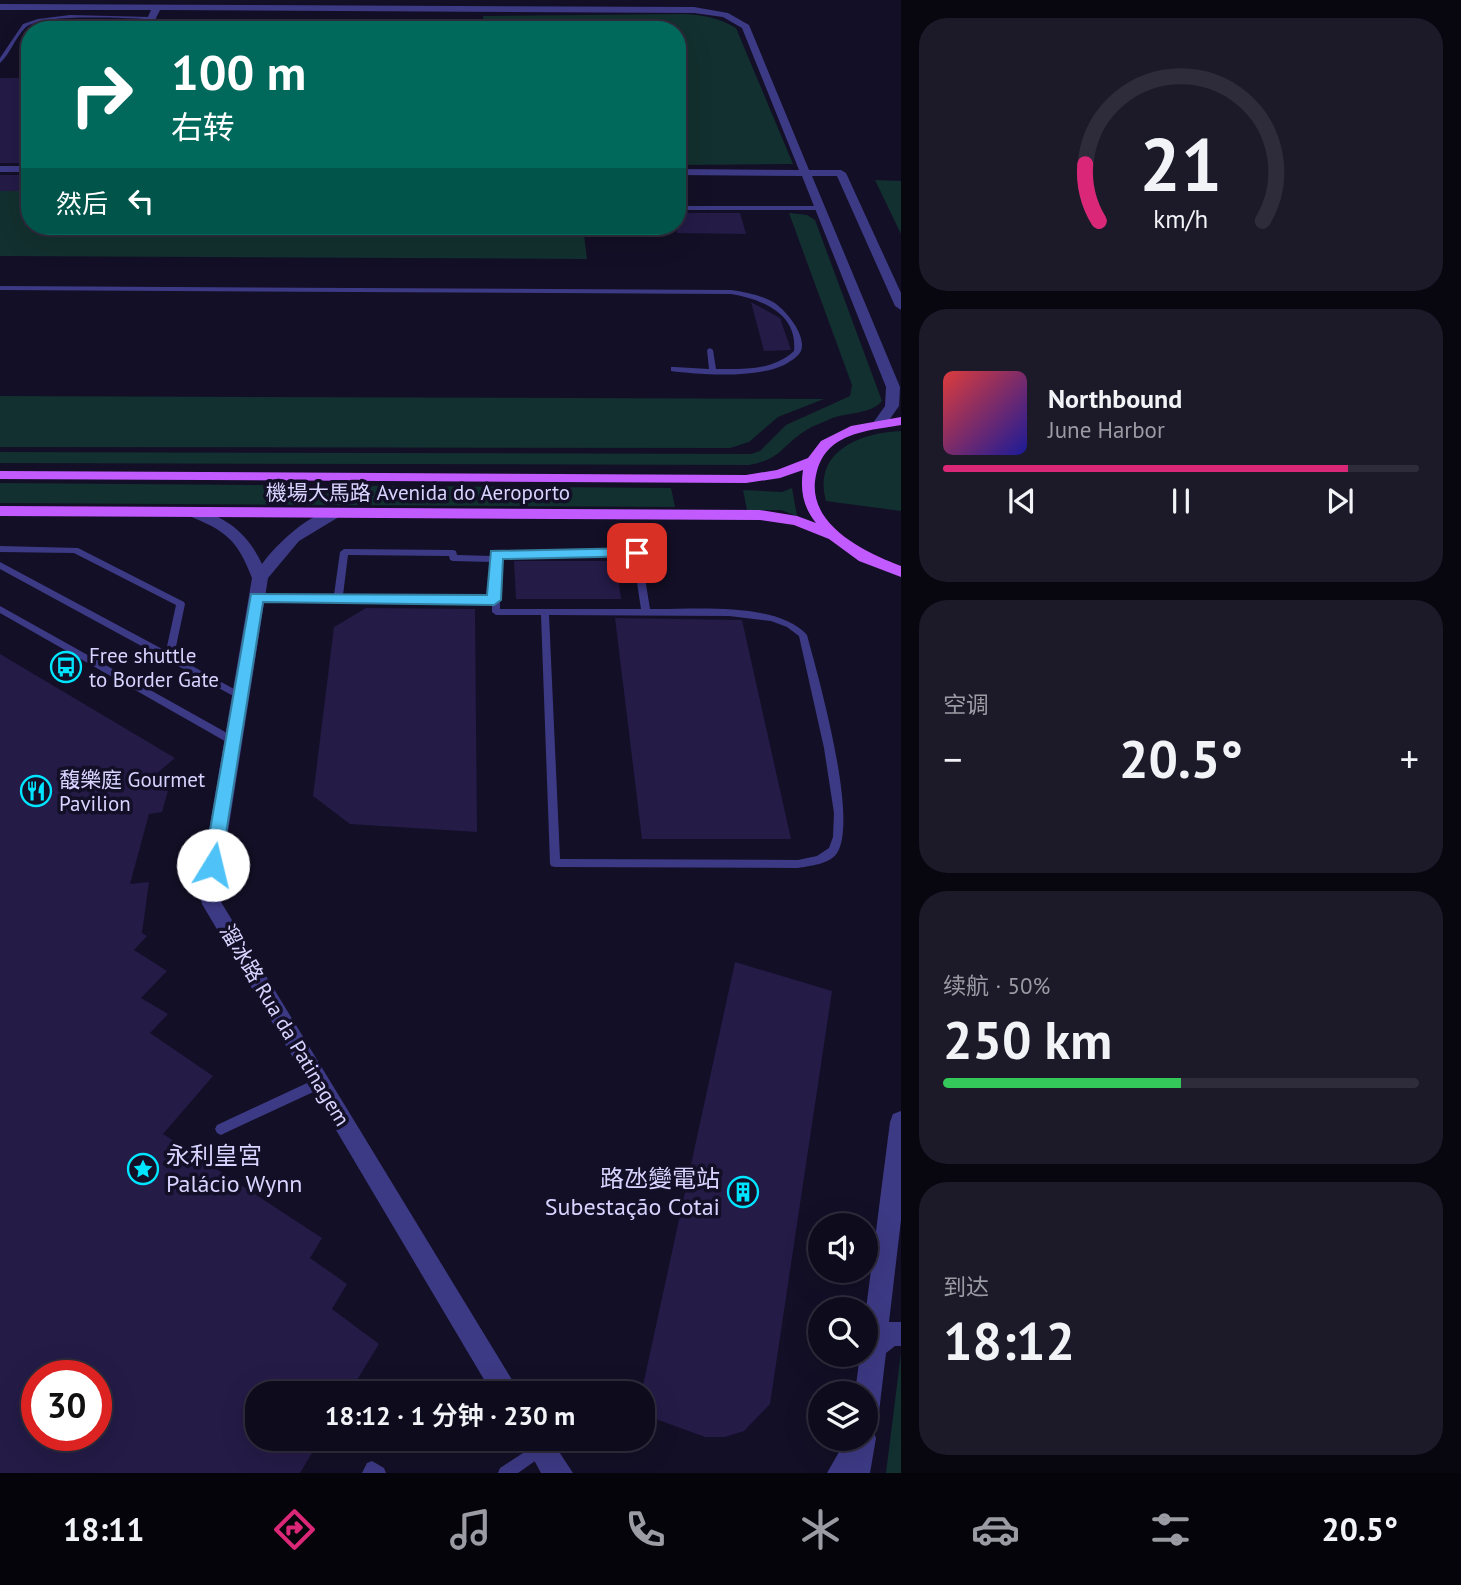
<!DOCTYPE html>
<html lang="zh">
<head>
<meta charset="utf-8">
<style>
	:root { --surface:#0e0b1c; --page:#1c1929; --text:#f1f3f6; --muted:#9b9ba3; --line:#2e2b3b; --accent:#db2777 }
	body { margin:0; font-family:"PT Sans","Noto Sans SC",sans-serif; background:var(--page); color:var(--text); height:100vh; display:flex; flex-direction:column; font-size:26px; white-space:nowrap }
	* { box-sizing:border-box; margin:0 }
	p { font-size:23px; color:var(--muted) }
	.icon { flex:none; width:38px; height:38px; fill:none; stroke:currentColor; stroke-width:2; stroke-linecap:round; stroke-linejoin:round }
	.map { position:relative; flex:1; overflow:hidden }
	.sheet { display:flex; flex-direction:column; gap:18px; padding:18px; background:#08060f; width:560px }
	.sheet>* { flex:none }
	.hud { position:absolute; left:21px; top:21px; width:665px; height:214px; border-radius:28px; box-shadow:0 7px 28px #0002,0 0 0 2px var(--line); background:#00695c; color:#fff; overflow:hidden }
	.tools { position:absolute; left:808px; top:1213px; display:grid; gap:14px }
	.tools a { display:grid; place-items:center; width:70px; height:70px; border-radius:50%; background:var(--surface); box-shadow:0 7px 28px #0002,0 0 0 2px var(--line); font-size:35px }
	.speed { position:absolute; left:21px; top:1360px; display:flex; gap:14px; font-size:35px; font-weight:700; text-align:center }
	.speed>* { display:grid; place-content:center; width:91px; height:91px; border-radius:50%; background:var(--surface); box-shadow:0 7px 28px #0002,0 0 0 2px var(--line); line-height:1 }
	.speed .limit { border:10px solid #d22; background:#fff; color:#111 }
	.pin { position:absolute; display:grid; place-items:center; width:60px; height:60px; color:#fff; margin:-30px; border-radius:14px; box-shadow:0 4px 10px #0006 }
	.me { position:absolute; width:77px; margin:-38px; rotate:9deg; stroke-linejoin:round; filter:drop-shadow(0 0 5px #0008) }
	.turn { display:flex; align-items:center; gap:24px; height:147px; padding:0 35px; font-size:32px }
	.turn .icon { width:91px; height:91px; stroke-width:2.5 }
	.turn b { display:block; font-size:49px; line-height:60px }
	.then { display:flex; align-items:center; height:66px; padding:0 35px; background:#0003; gap:14px; font-size:26px }
	.big { font-size:52px; font-weight:600; line-height:1.1 }
	.sheet .tile { flex:1; display:flex; flex-direction:column; justify-content:center; gap:10px; min-width:0; padding:0 24px; border-radius:28px; background:var(--page) }
	.sheet .dial { align-items:center; gap:0 }
	.dial svg { height:182px; overflow:visible; fill:none; stroke:var(--line); stroke-width:7; stroke-linecap:round; text-anchor:middle }
	.dial text { fill:var(--text); stroke:none }
	.song { display:flex; align-items:center; gap:21px }
	.cover { width:84px; height:84px; border-radius:10px; background:linear-gradient(135deg,hsl(0 70% 55%),hsl(240 70% 35%)) }
	.played { height:7px; border-radius:4px; background:linear-gradient(90deg,var(--accent) 85%,var(--line) 85%) }
	.keys { display:flex; justify-content:space-around; direction:ltr }
	.heat { display:flex; justify-content:space-between; align-items:center; font-size:38px; direction:ltr }
	.charge { height:10px; border-radius:5px; background:linear-gradient(90deg,#34c759 50%,var(--line) 0) }
	.trip { position:absolute; left:245px; top:1381px; width:410px; height:70px; border-radius:28px; background:var(--surface); box-shadow:0 7px 28px #0002,0 0 0 2px var(--line); font-weight:600; line-height:70px; text-align:center }
	.menu { display:flex; height:112px; justify-content:space-around; align-items:center; background:#06040b; color:var(--muted) }
	.menu .icon { width:49px; height:49px }
	.menu .active { color:var(--accent) }
	.menu b { font-size:32px; color:var(--text) }
	main { display:flex; flex:1; min-height:0 }
	.map>svg:first-child { display:block }
	.green { fill:#12302f }
	.building { fill:#241b47; fill-rule:evenodd }
	.lines { fill:none; stroke-linecap:round; stroke-linejoin:round }
	.service { fill:#3d3a85; fill-rule:evenodd }
	.minor { fill:#3d3a85; fill-rule:evenodd }
	.tertiary { fill:#3d3a85; fill-rule:evenodd }
	.primary { fill:#c25bff; fill-rule:evenodd }
	.route { fill:#4fc3f7; stroke:#337fa1; stroke-width:2 }
	.labels { text-anchor:middle; dominant-baseline:central; stroke-width:7; stroke-linejoin:round; paint-order:stroke }
	.street-label { font-size:21px; fill:#d9d4ff; stroke:#130f26 }
	.poi-label { font-size:21px; fill:#d9d4ff; stroke:#130f26; text-anchor:start }
	.near-poi-label { font-size:24px; fill:#d9d4ff; stroke:#130f26; text-anchor:start }
</style>
</head>
<body>
<main>
<div class="map">
<svg width="901" height="1473" viewBox="0 0 901 1473">
	<rect width="100%" height="100%" fill="#130f26"/>
	<g class="green">
		<path d="M685,14C704,15 719,18 736,28L793,164L677,165V30H484L483,16Z"/>
		<polygon points="0,178 30,179 30,226 583,226 587,259 0,256"/>
		<polygon points="875,180 901,181 901,234"/>
		<path d="M789,213L807,215L815,220L882,401C870,415 846,412 830,419C822,423 812,426 805,431C781,446 782,459 749,465L0,463V452L751,454L760,451L786,425L850,396L852,385Z"/>
		<polygon points="0,396 824,399 778,417 749,442 730,448 0,447"/>
		<path d="M901,431V511L826,501C812,451 860,433 901,431Z"/>
		<polygon points="0,483 671,488 675,507 0,503"/>
		<polygon points="792,488 797,516 781,510 747,510 743,490 782,492"/>
		<polygon points="901,1353 901,1473 886,1473"/>
	</g>
	<g class="building">
		<rect x="0" y="78" width="30" height="85"/>
		<rect x="0" y="175" width="30" height="16"/>
		<polygon points="677,213 740,213 746,234 677,233"/>
		<polygon points="751,302 780,318 791,350 764,351"/>
		<polygon points="514,561 616,561 621,599 516,599"/>
		<polygon points="366,608 475,609 477,832 350,824 313,796 334,627"/>
		<polygon points="615,618 742,620 791,839 642,839"/>
		<path d="M0,654L175,758L142,786L168,791L162,812L149,814L130,884L149,882L142,933L147,936L134,950L167,971L141,998L168,1014L150,1033L213,1076L163,1134L322,1238L310,1258L347,1284L332,1309L379,1344L349,1393H257V1438H321L300,1473H0ZM37,1376H96V1435H37Z"/>
		<polygon points="735,962 832,991 770,1404 744,1431 725,1437 705,1437 642,1414 642,1390"/>
	</g>
	<g class="lines">
		<g class="service">
			<path d="M70,15L151,17L153,18L151,19C127,19 42,12 25,28C15,38 10,54 0,63V58L23,24L38,19Z"/>
			<polygon points="677,206 820,206 823,208 820,210 677,210"/>
			<path d="M0,286L731,290C745,292 760,295 773,302C785,309 807,335 801,351C799,355 793,360 789,362C764,379 701,375 671,371V367H674L709,369L707,350L710,348L713,350L716,369H721C748,369 773,370 794,351C798,313 761,299 731,294L0,290Z"/>
			<polygon points="0,546 78,548 184,602 185,604 174,656 243,694 245,696 243,698 237,698 0,569 0,562 166,651 176,605 74,553 0,552"/>
			<path d="M344,549L453,550L456,551L457,555L492,556L493,552L496,551L637,550L641,553L650,609C693,610 776,601 807,635C818,676 859,819 837,853C830,864 810,866 798,868L555,867L551,866L550,863L541,615H496L492,612V603L256,600L252,597L256,594L334,595L340,552ZM348,555L449,556L450,560L453,561L492,562V597L343,595ZM633,556L641,609H500V557ZM549,615L729,616L771,621L787,627L799,636L824,748L834,813L833,837L829,848L817,856L798,860L560,859Z"/>
			<polygon points="0,606 236,738 238,741 236,744 230,744 0,613"/>
			<polygon points="320,1077 324,1079 326,1083 324,1087 225,1133 221,1135 217,1133 215,1129 217,1125"/>
			<polygon points="540,1442 545,1444 547,1449 545,1454 518,1473 498,1473 500,1468"/>
			<polygon points="372,1461 384,1468 386,1473 362,1473 367,1463"/>
		</g>
		<g class="minor">
			<polygon points="0,4 694,7 728,13 749,25 809,170 841,170 846,173 901,293 901,310 895,306 837,176 812,176 900,387 899,406 885,426 875,426 873,423 885,406 886,387 802,176 677,175 677,169 799,170 742,28 723,17 694,13 160,10 150,30 142,30 151,10 0,10"/>
			<rect x="0" y="166" width="30" height="6"/>
			<path d="M192,507C226,517 247,532 262,564C276,544 319,503 345,509L347,512L299,541L268,578L219,889L221,902L520,1393H492L202,904L199,889L252,578C237,539 226,531 187,515L185,512L187,509Z"/>
			<polygon points="522,1438 550,1438 573,1473 541,1473"/>
			<polygon points="847,1438 866,1438 870,1447 856,1473 827,1473"/>
		</g>
		<g class="tertiary">
			<polygon points="901,1111 901,1220 889,1322 901,1322 901,1346 895,1346 886,1353 879,1412 875,1421 866,1425 866,1393 855,1393 860,1354 866,1354 866,1309 890,1122 893,1114"/>
			<polygon points="866,1426 872,1429 876,1438 870,1473 844,1473 850,1438 866,1438"/>
		</g>
		<path class="primary" d="M901,417V425C878,429 848,431 830,448C820,458 817,468 815,481C810,527 867,553 901,566V577L859,561L829,539L794,525L760,520L0,516V506L760,510L797,516L816,523C803,507 800,490 803,470L780,478L746,483L0,479V471L746,475L777,470L808,458L821,441L851,426Z"/>
	</g>
	<polygon class="route" points="637,548 644,553 642,556 503,559 501,600 494,605 263,602 221,865 219,870 207,870 204,865 251,594 487,595 491,551"/>
	<defs>
		<g id="bus-ring" transform="scale(1.575)"><circle r="9.5" fill="#130f26" stroke="#00e5ff" stroke-width="1.5"/><path d="M-5-6H5V4H4V6H2V4H-2V6H-4V4H-5ZM-3.5-4V0h7V-4ZM-3.5 1.2v1.5H-2V1.2ZM2 1.2v1.5H3.5V1.2Z" fill="#00e5ff"/></g>
		<g id="restaurant-ring" transform="scale(1.575)"><circle r="9.5" fill="#130f26" stroke="#00e5ff" stroke-width="1.5"/><path d="M-5-6h1v4h1v-4h1v4h1v-4h1v5L-1.5 .5V6h-2V.5L-5-1ZM5-6V6H3V1.5H1.5Q1.5-4 5-6Z" fill="#00e5ff"/></g>
		<g id="sight-ring" transform="scale(1.575)"><circle r="9.5" fill="#130f26" stroke="#00e5ff" stroke-width="1.5"/><path d="M0-6L1.8-2.2L6-1.7L2.9 1.2L3.7 5.4L0 3.3L-3.7 5.4L-2.9 1.2L-6-1.7L-1.8-2.2Z" fill="#00e5ff"/></g>
		<g id="building-ring" transform="scale(1.575)"><circle r="9.5" fill="#130f26" stroke="#00e5ff" stroke-width="1.5"/><path d="M-4-6H4V6H1V3H-1V6H-4ZM-2.5-4.3h1.7v1.8h-1.7ZM.8-4.3h1.7v1.8H.8ZM-2.5-1h1.7V.8h-1.7ZM.8-1h1.7V.8H.8Z" fill="#00e5ff"/></g>
	</defs>
	<g fill-rule="evenodd">
		<use href="#bus-ring" x="66" y="667"/>
		<use href="#restaurant-ring" x="36" y="791"/>
		<use href="#sight-ring" x="143" y="1169"/>
		<use href="#building-ring" x="743" y="1192"/>
	</g>
	<g class="labels">
		<g class="street-label">
			<text x="418" y="492">機場大馬路 Avenida do Aeroporto</text>
			<text transform="translate(285 1025) rotate(59)">溜冰路 Rua da Patinagem</text>
		</g>
		<g class="poi-label">
			<text x="89" y="655">Free shuttle<tspan x="89" dy="24">to Border Gate</tspan></text>
			<text x="59" y="779">馥樂庭 Gourmet<tspan x="59" dy="24">Pavilion</tspan></text>
		</g>
		<g class="near-poi-label">
			<text x="166" y="1155">永利皇宮<tspan x="166" dy="28">Palácio Wynn</tspan></text>
			<text x="720" y="1178" text-anchor="end">路氹變電站<tspan x="720" dy="28">Subestação Cotai</tspan></text>
		</g>
	</g>
</svg>
<div class="tools">
<a><svg class="icon" aria-label="sound" viewBox="0 0 24 24"><path d="M4 9h4l5-4v14l-5-4H4zM17 9q2 3 0 6"/></svg></a>
<a><svg class="icon" aria-label="search" viewBox="0 0 24 24"><circle cx="10" cy="10" r="6"/><path d="M15 15l6 6"/></svg></a>
<a><svg class="icon" aria-label="layers" viewBox="0 0 24 24"><path d="M12 4l9 5-9 5-9-5zM3 14l9 5 9-5"/></svg></a>
</div>
<div class="speed"><div class="limit">30</div></div>
<div class="pin" style="left:637px;top:553px;background:#d93025"><svg class="icon" aria-label="arrive" viewBox="0 0 24 24"><path d="M6 21V4h12l-3 4 3 4H6"/></svg></div>
<svg class="me" style="left:213px;top:865px" viewBox="-20 -20 40 40"><circle r="19" fill="#fff"/><path d="M0-13L10 11 0 6-10 11z" fill="#4fc3f7"/></svg>
<div class="trip">18:12 · 1 分钟 · 230 m</div>
<div class="hud">
<div class="turn"><svg class="icon" aria-label="right" viewBox="0 0 24 24"><path d="M7 20v-9h11M14 6l5 5-5 5"/></svg><div><b>100 m</b>右转</div></div>
<div class="then">然后<svg class="icon" aria-label="left" viewBox="0 0 24 24"><path d="M17 20v-9H6M10 6l-5 5 5 5"/></svg></div>
</div>
</div>
<section class="sheet">
<div class="tile dial"><svg viewBox="0 0 100 80">
<path d="M14 69A42 42 0 1 1 86 69"/>
<path d="M14 69A42 42 0 0 1 8 44" stroke="#db2777"/>
<text x="50" y="56" font-size="32" font-weight="700">21</text>
<text x="50" y="72" font-size="11">km/h</text>
</svg></div>
<div class="tile">
<div class="song"><i class="cover"></i><div><b>Northbound</b><p>June Harbor</p></div></div>
<div class="played"></div>
<div class="keys"><svg class="icon" aria-label="previous" viewBox="0 0 24 24"><path d="M18 5L8 12l10 7zM5 5v14"/></svg><svg class="icon" aria-label="pause" viewBox="0 0 24 24"><path d="M8 5v14M16 5v14"/></svg><svg class="icon" aria-label="next" viewBox="0 0 24 24"><path d="M6 5l10 7-10 7zM19 5v14"/></svg></div>
</div>
<div class="tile"><p>空调</p>
<div class="heat"><a>−</a><b class="big">20.5°</b><a>+</a></div>
</div>
<div class="tile"><p>续航 · 50%</p><b class="big">250 km</b><div class="charge"></div></div>
<div class="tile"><p>到达</p><b class="big">18:12</b></div>
</section>
</main>
<nav class="menu">
<b>18:11</b>
<svg class="icon active" aria-label="directions" viewBox="0 0 24 24"><path d="M12 3l9 9-9 9-9-9zM9 14v-3h6M13 9l2 2-2 2"/></svg>
<svg class="icon" aria-label="music" viewBox="0 0 24 24"><path d="M9 18V5l10-2v13"/><circle cx="6" cy="18" r="3"/><circle cx="16" cy="16" r="3"/></svg>
<svg class="icon" aria-label="phone" viewBox="0 0 24 24"><path d="M5 4h4l2 5-3 2q2 4 5 5l2-3 5 2v4C11 20 4 13 5 4z"/></svg>
<svg class="icon" aria-label="climate" viewBox="0 0 24 24"><path d="M12 3v18M4 7l16 10M4 17L20 7"/></svg>
<svg class="icon" aria-label="car" viewBox="0 0 24 24"><path d="M5 17H2v-5l4-1 3-4h7l3 4 3 1v5h-3M9 17h6M6 11h13"/><circle cx="7" cy="17" r="2"/><circle cx="17" cy="17" r="2"/></svg>
<svg class="icon" aria-label="filters" viewBox="0 0 24 24"><path d="M4 7h16M4 17h16"/><circle cx="9" cy="7" r="2"/><circle cx="15" cy="17" r="2"/></svg>
<b>20.5°</b>
</nav>
</body>
</html>
